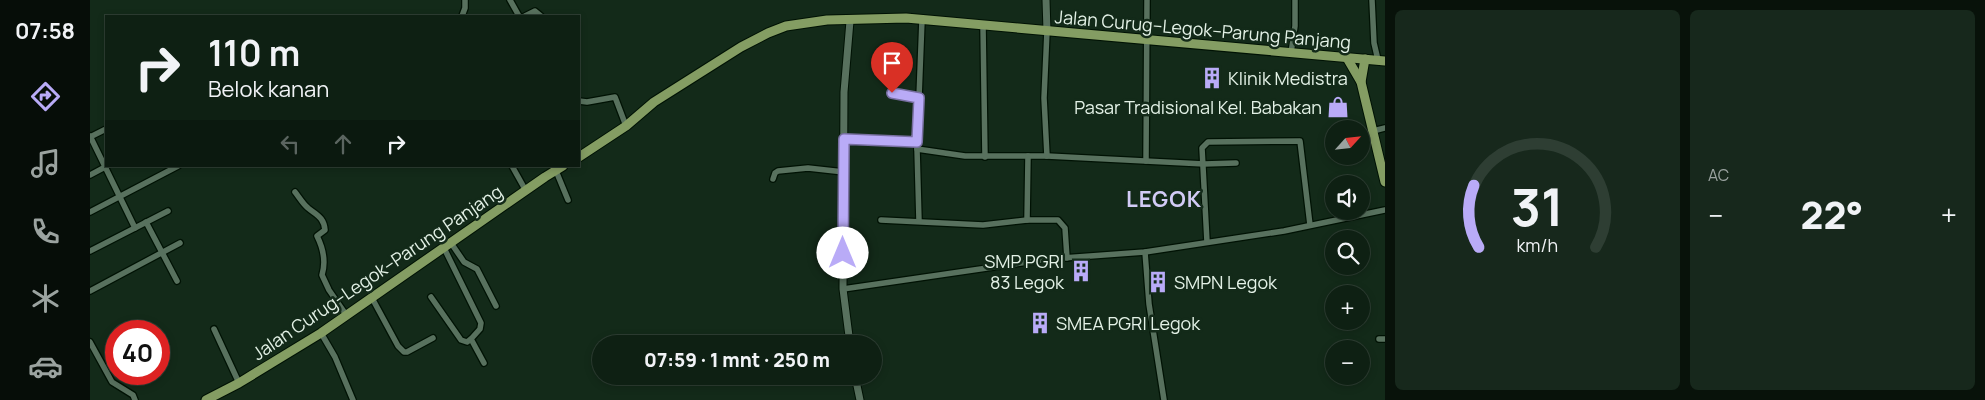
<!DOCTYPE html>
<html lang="id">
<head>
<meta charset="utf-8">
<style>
	:root { --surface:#0e2013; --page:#17281c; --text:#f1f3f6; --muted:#9ba3a0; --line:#2e3e33; --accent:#b9abf7 }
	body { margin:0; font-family:Manrope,sans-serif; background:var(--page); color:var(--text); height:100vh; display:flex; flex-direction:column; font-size:19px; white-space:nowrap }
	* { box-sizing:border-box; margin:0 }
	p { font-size:16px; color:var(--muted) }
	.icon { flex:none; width:28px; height:28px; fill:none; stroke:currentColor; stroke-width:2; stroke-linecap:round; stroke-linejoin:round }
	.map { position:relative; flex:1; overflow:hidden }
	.panel { display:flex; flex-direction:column; gap:10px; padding:10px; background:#08120a; width:600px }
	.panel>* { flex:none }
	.top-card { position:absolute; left:15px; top:15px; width:475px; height:152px; border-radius:0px; box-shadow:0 2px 8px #0003,0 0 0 1px var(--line); background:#0e2013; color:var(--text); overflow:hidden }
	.needle { width:32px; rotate:63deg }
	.buttons { position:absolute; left:1235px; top:120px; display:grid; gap:10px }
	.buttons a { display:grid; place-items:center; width:45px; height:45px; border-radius:50%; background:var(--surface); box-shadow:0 2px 8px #0003,0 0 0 1px var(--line); font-size:25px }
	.speed { position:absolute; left:15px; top:320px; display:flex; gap:10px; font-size:25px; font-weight:700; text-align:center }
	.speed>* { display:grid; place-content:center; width:65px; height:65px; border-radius:50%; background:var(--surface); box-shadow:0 2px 8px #0003,0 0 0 1px var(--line); line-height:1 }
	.speed .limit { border:8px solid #d22; background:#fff; color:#111 }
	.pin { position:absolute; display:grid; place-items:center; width:42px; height:42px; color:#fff; margin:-51px -21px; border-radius:50% 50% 50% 0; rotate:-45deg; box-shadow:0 0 5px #0007 }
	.pin .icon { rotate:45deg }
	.me { position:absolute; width:55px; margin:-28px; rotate:0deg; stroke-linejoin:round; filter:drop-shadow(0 0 4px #0008) }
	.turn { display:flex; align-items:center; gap:18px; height:105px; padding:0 20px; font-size:22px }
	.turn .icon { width:65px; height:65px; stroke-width:2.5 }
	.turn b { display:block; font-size:35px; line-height:42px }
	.lanes { display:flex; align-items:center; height:48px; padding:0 20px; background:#0003; justify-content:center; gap:25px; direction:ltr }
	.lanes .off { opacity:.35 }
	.big { font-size:38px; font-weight:800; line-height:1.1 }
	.panel .tile { flex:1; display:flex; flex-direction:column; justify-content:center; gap:8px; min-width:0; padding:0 18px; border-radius:8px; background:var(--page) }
	.panel .dial { align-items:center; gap:0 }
	.dial svg { height:130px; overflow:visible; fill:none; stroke:var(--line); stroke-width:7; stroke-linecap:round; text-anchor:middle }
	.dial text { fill:var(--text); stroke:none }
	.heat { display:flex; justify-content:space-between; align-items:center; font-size:28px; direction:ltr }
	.panel .tiles { flex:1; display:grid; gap:10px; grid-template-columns:repeat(2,1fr) }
	.trip { position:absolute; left:502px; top:335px; width:290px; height:50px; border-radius:25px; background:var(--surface); box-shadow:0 2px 8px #0003,0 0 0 1px var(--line); font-weight:800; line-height:50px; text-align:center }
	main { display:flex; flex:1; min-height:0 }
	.menu { display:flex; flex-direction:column; width:90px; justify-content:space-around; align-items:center; background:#060d08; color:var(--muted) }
	.menu .icon { width:35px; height:35px }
	.menu .on { color:var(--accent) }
	.menu b { font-size:22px; color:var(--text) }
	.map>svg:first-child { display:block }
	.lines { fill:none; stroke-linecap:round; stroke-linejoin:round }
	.minor-casing { stroke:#001204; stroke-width:8 }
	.tertiary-casing { stroke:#001204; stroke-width:9 }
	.primary-casing { stroke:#001204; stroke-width:11 }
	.minor { stroke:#58715e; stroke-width:5.5 }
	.tertiary { stroke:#58715e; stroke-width:7 }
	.primary { stroke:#849d63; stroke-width:9 }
	.route-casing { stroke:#786fa1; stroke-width:12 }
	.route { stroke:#b9abf7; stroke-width:9 }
	.labels { text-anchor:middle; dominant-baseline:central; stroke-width:5; stroke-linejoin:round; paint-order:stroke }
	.street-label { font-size:18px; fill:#e3f1e6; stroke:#132a19 }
	.poi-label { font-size:18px; fill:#e3f1e6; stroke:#132a19; text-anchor:start }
	.district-label { font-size:22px; font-weight:bold; letter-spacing:1px; fill:#d2cbf6; stroke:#132a19 }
</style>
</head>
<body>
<main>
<nav class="menu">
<b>07:58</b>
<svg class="icon on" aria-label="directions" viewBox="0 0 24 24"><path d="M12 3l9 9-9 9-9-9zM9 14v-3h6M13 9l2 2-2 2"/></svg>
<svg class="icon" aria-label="music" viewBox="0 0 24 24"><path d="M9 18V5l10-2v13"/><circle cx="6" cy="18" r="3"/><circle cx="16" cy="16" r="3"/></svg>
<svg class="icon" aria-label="phone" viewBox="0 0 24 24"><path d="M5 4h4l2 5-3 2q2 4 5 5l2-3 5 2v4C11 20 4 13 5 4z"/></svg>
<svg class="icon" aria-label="climate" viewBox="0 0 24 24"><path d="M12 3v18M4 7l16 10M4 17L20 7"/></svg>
<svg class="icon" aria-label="car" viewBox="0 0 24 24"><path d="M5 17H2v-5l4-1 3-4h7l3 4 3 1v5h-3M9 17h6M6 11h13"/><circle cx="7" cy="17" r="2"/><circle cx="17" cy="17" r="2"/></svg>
</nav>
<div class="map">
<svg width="1295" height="400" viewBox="0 0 1295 400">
	<rect width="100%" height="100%" fill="#132a19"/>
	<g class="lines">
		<g class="minor-casing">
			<g id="minor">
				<polyline points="420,0 429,16"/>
				<polyline points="1282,0 1284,43 1288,60"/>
				<polyline points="372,16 375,8 375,0"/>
				<polyline points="435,16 445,11 451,16"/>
				<polyline points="893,26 895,157"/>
				<polyline points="1201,53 1205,26 1205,0"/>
				<polyline points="802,93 829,98"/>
				<polyline points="489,101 497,102 525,97 536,126"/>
				<polyline points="1283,131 1295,128"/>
				<polyline points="0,136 45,228"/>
				<polyline points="0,137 16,129"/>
				<polyline points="755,139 827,142"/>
				<polyline points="827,149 875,156 957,156 1114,164 1146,163"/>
				<polyline points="957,156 954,98 957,31"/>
				<polyline points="1056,161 1057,0"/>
				<polyline points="422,166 436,191"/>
				<polyline points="464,166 478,200"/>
				<polyline points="0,175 17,166"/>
				<polyline points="683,179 685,173 688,171 718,168 754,172"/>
				<path d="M205,192C209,197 213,204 218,208C226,215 234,217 235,230L227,236C233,248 236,262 232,275L239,290L257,316"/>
				<polyline points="0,212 88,166"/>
				<polyline points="791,220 893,225 937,220 968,220 975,228 977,258"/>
				<polyline points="937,220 938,156"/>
				<polyline points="829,221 827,149 832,20"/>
				<polyline points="56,222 87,281"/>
				<polyline points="1117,242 1112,148 1118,142 1210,141 1220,225"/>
				<polyline points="361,243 374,262 387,269 406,306"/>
				<polyline points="354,248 391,323 390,329 381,339 394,363"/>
				<polyline points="0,251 78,211"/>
				<polyline points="1055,252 1059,304 1074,400"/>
				<polyline points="753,289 959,259 1055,252 1194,231 1295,210"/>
				<polyline points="0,291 90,243"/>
				<polyline points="341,297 371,340 377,342 381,339"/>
				<polyline points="282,298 308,346 314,352 317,352 343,338"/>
				<polyline points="124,329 149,383"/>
				<polyline points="231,333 245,357 263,400"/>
				<polyline points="1289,339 1295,339"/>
				<polyline points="0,342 22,382 43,395 45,400"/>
			</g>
		</g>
		<g class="tertiary-casing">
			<g id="tertiary">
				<polyline points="956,0 957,31"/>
				<polyline points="760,21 754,92 753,289 760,344"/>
				<polyline points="765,376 770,400"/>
			</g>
		</g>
		<g class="primary-casing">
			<g id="primary">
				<polyline points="1257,58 1271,82 1295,182"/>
				<polyline points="1271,82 1275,59"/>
				<polyline points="489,157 536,126 564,102 651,47 678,33 696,26 737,20 816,18 1295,61"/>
				<polyline points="116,400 149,383 231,333 455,177 473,166"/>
			</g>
		</g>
		<use href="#minor" class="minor"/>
		<use href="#tertiary" class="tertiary"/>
		<use href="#primary" class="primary"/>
	</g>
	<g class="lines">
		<g class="route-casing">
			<polyline id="route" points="753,253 754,139 827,142 829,98 802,93"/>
		</g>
		<use href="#route" class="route"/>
	</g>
	<defs>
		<g id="building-bare" transform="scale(1.725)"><path d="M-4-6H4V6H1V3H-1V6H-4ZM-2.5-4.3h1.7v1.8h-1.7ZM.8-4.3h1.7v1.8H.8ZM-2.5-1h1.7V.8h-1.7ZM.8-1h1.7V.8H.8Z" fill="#b9abf7" stroke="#132a19" stroke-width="2.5" paint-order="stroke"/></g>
		<g id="shop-bare" transform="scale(1.725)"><path d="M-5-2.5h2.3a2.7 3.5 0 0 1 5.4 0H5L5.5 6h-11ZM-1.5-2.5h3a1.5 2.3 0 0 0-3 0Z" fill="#b9abf7" stroke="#132a19" stroke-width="2.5" paint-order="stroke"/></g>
	</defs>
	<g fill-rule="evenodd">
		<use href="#building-bare" x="1122" y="78"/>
		<use href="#shop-bare" x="1248" y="107"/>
		<use href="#building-bare" x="991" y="271"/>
		<use href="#building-bare" x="1068" y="282"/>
		<use href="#building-bare" x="950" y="323"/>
	</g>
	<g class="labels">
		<g class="street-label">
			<text transform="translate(1113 29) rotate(5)">Jalan Curug–Legok–Parung Panjang</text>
			<text transform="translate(287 272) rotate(-34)">Jalan Curug–Legok–Parung Panjang</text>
		</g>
		<g class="poi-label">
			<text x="1138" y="78">Klinik Medistra</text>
			<text x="1232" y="107" text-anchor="end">Pasar Tradisional Kel. Babakan</text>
			<text x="974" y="261" text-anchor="end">SMP PGRI<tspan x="974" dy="21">83 Legok</tspan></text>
			<text x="1084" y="282">SMPN Legok</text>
			<text x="966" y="323">SMEA PGRI Legok</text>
		</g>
		<g class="district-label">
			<text x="1074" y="199">LEGOK</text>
		</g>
	</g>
</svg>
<div class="buttons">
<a><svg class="needle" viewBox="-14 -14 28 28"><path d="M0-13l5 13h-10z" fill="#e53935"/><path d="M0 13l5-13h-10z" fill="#9ba3a0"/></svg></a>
<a><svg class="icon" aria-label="sound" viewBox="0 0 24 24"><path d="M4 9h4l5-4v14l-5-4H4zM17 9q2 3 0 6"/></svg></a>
<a><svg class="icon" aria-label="search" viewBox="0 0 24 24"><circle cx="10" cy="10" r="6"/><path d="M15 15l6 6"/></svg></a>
<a>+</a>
<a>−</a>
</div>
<div class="speed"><div class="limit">40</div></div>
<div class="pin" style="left:802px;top:93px;background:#d93025"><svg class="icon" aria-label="arrive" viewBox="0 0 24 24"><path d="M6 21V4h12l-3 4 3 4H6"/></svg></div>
<svg class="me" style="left:753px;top:253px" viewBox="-20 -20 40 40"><circle r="19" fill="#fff"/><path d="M0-13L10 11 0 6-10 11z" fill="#b9abf7"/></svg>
<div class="trip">07:59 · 1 mnt · 250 m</div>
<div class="top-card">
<div class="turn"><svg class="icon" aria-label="right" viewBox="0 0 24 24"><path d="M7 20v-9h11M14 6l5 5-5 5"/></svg><div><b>110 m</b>Belok kanan</div></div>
<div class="lanes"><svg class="icon off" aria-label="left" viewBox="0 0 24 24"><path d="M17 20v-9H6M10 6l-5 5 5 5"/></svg><svg class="icon off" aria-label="ahead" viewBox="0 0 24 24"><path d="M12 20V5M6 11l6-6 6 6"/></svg><svg class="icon" aria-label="right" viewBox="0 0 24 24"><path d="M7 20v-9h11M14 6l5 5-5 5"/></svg></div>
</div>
</div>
<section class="panel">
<div class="tiles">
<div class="tile dial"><svg viewBox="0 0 100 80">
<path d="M14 69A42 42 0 1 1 86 69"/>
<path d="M14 69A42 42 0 0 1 11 31" stroke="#b9abf7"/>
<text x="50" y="56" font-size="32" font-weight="700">31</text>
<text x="50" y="72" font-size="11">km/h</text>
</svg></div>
<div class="tile"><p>AC</p>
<div class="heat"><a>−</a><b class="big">22°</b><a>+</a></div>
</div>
</div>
</section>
</main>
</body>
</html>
